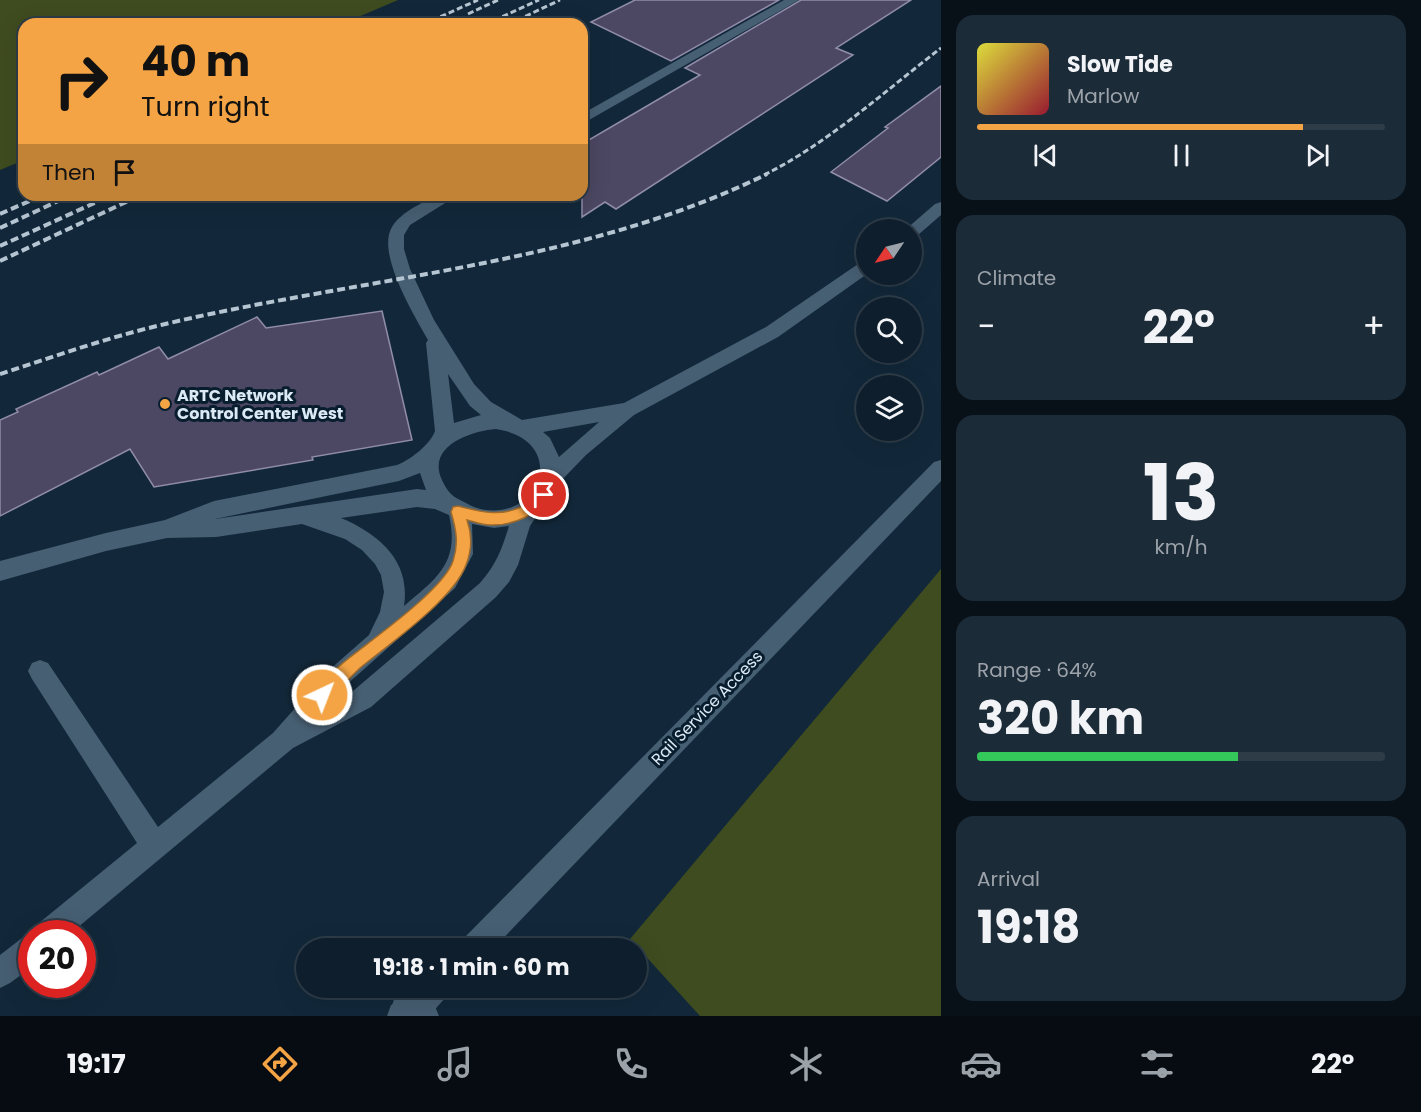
<!DOCTYPE html>
<html lang="en">
<head>
<meta charset="utf-8">
<style>
	:root { --surface:#0e1e2c; --page:#1c2b38; --text:#f1f3f6; --muted:#9ba2a9; --line:#2e3c48; --accent:#f4a444 }
	body { margin:0; font-family:Poppins,sans-serif; background:var(--page); color:var(--text); height:100vh; display:flex; flex-direction:column; font-size:22px; white-space:nowrap }
	* { box-sizing:border-box; margin:0 }
	p { font-size:20px; color:var(--muted) }
	.icon { flex:none; width:33px; height:33px; fill:none; stroke:currentColor; stroke-width:2; stroke-linecap:round; stroke-linejoin:round }
	.map { position:relative; flex:1; overflow:hidden }
	.side { display:flex; flex-direction:column; gap:15px; padding:15px; background:#081018; width:480px }
	.side>* { flex:none }
	.top-card { position:absolute; left:18px; top:18px; width:570px; height:183px; border-radius:18px; box-shadow:0 6px 24px #0002,0 0 0 2px var(--line); background:#f4a444; color:#111; overflow:hidden }
	.needle { width:39px; rotate:235deg }
	.fabs { position:absolute; left:856px; top:219px; display:grid; gap:12px }
	.fabs a { display:grid; place-items:center; width:66px; height:66px; border-radius:50%; background:var(--surface); box-shadow:0 6px 24px #0002,0 0 0 2px var(--line); font-size:30px }
	.speed { position:absolute; left:18px; top:920px; display:flex; gap:12px; font-size:30px; font-weight:700; text-align:center }
	.speed>* { display:grid; place-content:center; width:78px; height:78px; border-radius:50%; background:var(--surface); box-shadow:0 6px 24px #0002,0 0 0 2px var(--line); line-height:1 }
	.speed .limit { border:9px solid #d22; background:#fff; color:#111 }
	.pin { position:absolute; display:grid; place-items:center; width:51px; height:51px; color:#fff; margin:-26px; border:3px solid #fff; border-radius:50%; box-shadow:0 2px 6px #0007 }
	.me { position:absolute; width:66px; margin:-33px; rotate:43deg; stroke-linejoin:round; filter:drop-shadow(0 0 4px #0008) }
	.turn { display:flex; align-items:center; gap:21px; height:126px; padding:0 24px; font-size:27px }
	.turn .icon { width:78px; height:78px; stroke-width:2.5 }
	.turn b { display:block; font-size:42px; line-height:51px }
	.then { display:flex; align-items:center; height:57px; padding:0 24px; background:#0003; gap:12px; font-size:22px }
	.big { font-size:45px; font-weight:700; line-height:1.1 }
	.side .card { flex:1; display:flex; flex-direction:column; justify-content:center; gap:9px; min-width:0; padding:0 21px; border-radius:18px; background:var(--page) }
	.side .dial { align-items:center; gap:0 }
	.dial b { font-size:78px; line-height:1 }
	.song { display:flex; align-items:center; gap:18px }
	.cover { width:72px; height:72px; border-radius:9px; background:linear-gradient(135deg,hsl(60 70% 55%),hsl(350 70% 35%)) }
	.played { height:6px; border-radius:3px; background:linear-gradient(90deg,var(--accent) 80%,var(--line) 80%) }
	.keys { display:flex; justify-content:space-around; direction:ltr }
	.heat { display:flex; justify-content:space-between; align-items:center; font-size:33px; direction:ltr }
	.charge { height:9px; border-radius:4px; background:linear-gradient(90deg,#34c759 64%,var(--line) 0) }
	.trip { position:absolute; left:296px; top:938px; width:351px; height:60px; border-radius:30px; background:var(--surface); box-shadow:0 6px 24px #0002,0 0 0 2px var(--line); font-weight:700; line-height:60px; text-align:center }
	.tabs { display:flex; height:96px; justify-content:space-around; align-items:center; background:#060c12; color:var(--muted) }
	.tabs .icon { width:42px; height:42px }
	.tabs .on { color:var(--accent) }
	.tabs b { font-size:27px; color:var(--text) }
	main { display:flex; flex:1; min-height:0 }
	.map>svg:first-child { display:block }
	.green { fill:#3f4c1f }
	.building { fill:#4c4762; stroke:#908ca9; stroke-width:1.5 }
	.lines { fill:none; stroke-linecap:round; stroke-linejoin:round }
	.lane { fill:#475f73; fill-rule:evenodd }
	.street { fill:#475f73; fill-rule:evenodd }
	.rail-far1 { stroke:#b6c5d2; stroke-width:3; stroke-dasharray:6 3; stroke-linecap:butt }
	.rail { stroke:#b6c5d2; stroke-width:4; stroke-dasharray:8 4; stroke-linecap:butt }
	.route { fill:#f4a444; stroke:#9f6b2c; stroke-width:1.5 }
	.poi-dot { fill:#f4a444; stroke:#081e2f; stroke-width:2 }
	.labels { text-anchor:middle; dominant-baseline:central; stroke-width:6; stroke-linejoin:round; paint-order:stroke }
	.poi-label { font-size:16px; font-weight:bold; fill:#dceaf6; stroke:#081e2f; text-anchor:start }
	.street-label { font-size:16px; fill:#dceaf6; stroke:#081e2f }
</style>
</head>
<body>
<main>
<div class="map">
<svg width="941" height="1016" viewBox="0 0 941 1016">
	<rect width="100%" height="100%" fill="#12283a"/>
	<g class="green">
		<polygon points="0,0 398,0 342,24 24,24 24,160 0,170"/>
		<polygon points="941,569 941,1016 700,1016 630,939"/>
	</g>
	<g class="building">
		<polygon points="635,0 779,0 671,61 591,22"/>
		<polygon points="801,0 911,0 836,48 853,55 616,209 605,202 582,217 582,144 700,75 685,68"/>
		<polygon points="941,86 941,157 887,201 831,172 888,128 885,127"/>
		<polygon points="382,311 412,440 312,457 313,460 154,487 130,449 0,516 0,420 18,412 16,409 97,372 99,375 159,347 168,359 257,317 266,328"/>
	</g>
	<g class="lines">
		<g class="lane">
			<polygon points="784,0 799,0 582,124 582,114"/>
			<path d="M438,195H458L410,225L404,235V249L410,269L434,320L474,384L491,402L522,420L624,403L766,327L861,262L867,260V274L778,337L634,415L586,455L557,485L530,526L518,565L509,582L496,597L371,707L293,748L71,933H35L39,923L137,843L32,679L28,671L32,663L40,660L48,663L158,827L273,733L328,671L369,635L380,612L384,592L381,575L375,564L362,550L345,539L302,524L216,537L167,538L106,551L0,581V561L106,533L165,520L214,501L397,465C410,460 430,445 435,431L426,343L428,340C414,315 376,253 392,227C402,211 422,203 438,195ZM448,374L470,406L481,415L454,423ZM599,422L559,457L550,438L543,432ZM496,429C567,440 544,517 486,510C476,509 468,504 460,500C451,496 446,489 442,480C426,446 471,431 496,429ZM420,473L426,490L417,489L215,519L399,481ZM417,507L435,509L449,515C460,563 437,578 404,606C411,561 379,534 341,518ZM472,524L494,528L509,526C502,549 496,565 480,583L353,691L332,702L344,687L455,588L473,554Z"/>
			<polygon points="941,202 941,215 918,235 912,236 912,230 905,230 935,204"/>
			<polygon points="941,460 941,481 494,948 460,948 464,938 934,462"/>
			<polygon points="32,934 32,967 10,983 0,988 0,955 22,938"/>
			<polygon points="415,987 451,987 446,997 429,1016 387,1016 391,1005 402,1000"/>
		</g>
		<polygon class="street" points="413,988 430,994 439,1016 391,1016 390,1011 396,994"/>
		<g class="rail-far1">
			<polyline points="468,14 498,0"/>
			<polyline points="424,24 478,0"/>
			<polyline points="486,24 539,0"/>
			<polyline points="509,24 560,0"/>
			<path d="M764,175C827,144 885,91 941,48"/>
		</g>
		<g class="rail">
			<polyline points="0,214 43,195"/>
			<polyline points="0,228 71,195"/>
			<polyline points="0,246 112,195"/>
			<polyline points="0,261 141,195"/>
			<path d="M0,374C53,357 106,338 161,325C362,277 579,266 767,174"/>
		</g>
	</g>
	<path class="route" d="M544,489L551,495C541,514 512,526 490,525C483,525 475,522 467,520C472,534 472,550 466,565C453,600 389,644 360,668C350,677 332,699 322,702L317,700L314,695C321,679 336,669 349,658C374,638 444,589 453,561C459,543 456,529 451,512L453,507L458,506C481,512 504,518 526,504C533,499 536,492 544,489Z"/>
	<circle class="poi-dot" cx="165" cy="404" r="6"/>
	<g class="labels">
		<g class="poi-label">
			<text x="177" y="395">ARTC Network<tspan x="177" dy="18">Control Center West</tspan></text>
		</g>
		<g class="street-label">
			<text transform="translate(707 708) rotate(-46)">Rail Service Access</text>
		</g>
	</g>
</svg>
<div class="fabs">
<a><svg class="needle" viewBox="-14 -14 28 28"><path d="M0-13l5 13h-10z" fill="#e53935"/><path d="M0 13l5-13h-10z" fill="#9ba2a9"/></svg></a>
<a><svg class="icon" aria-label="search" viewBox="0 0 24 24"><circle cx="10" cy="10" r="6"/><path d="M15 15l6 6"/></svg></a>
<a><svg class="icon" aria-label="layers" viewBox="0 0 24 24"><path d="M12 4l9 5-9 5-9-5zM3 14l9 5 9-5"/></svg></a>
</div>
<div class="speed"><div class="limit">20</div></div>
<div class="pin" style="left:544px;top:495px;background:#d93025"><svg class="icon" aria-label="arrive" viewBox="0 0 24 24"><path d="M6 21V4h12l-3 4 3 4H6"/></svg></div>
<svg class="me" style="left:322px;top:695px" viewBox="-20 -20 40 40"><circle r="17" fill="#f4a444" stroke="#fff" stroke-width="3"/><path d="M0-11L8 9 0 5-8 9z" fill="#fff"/></svg>
<div class="trip">19:18 · 1 min · 60 m</div>
<div class="top-card">
<div class="turn"><svg class="icon" aria-label="right" viewBox="0 0 24 24"><path d="M7 20v-9h11M14 6l5 5-5 5"/></svg><div><b>40 m</b>Turn right</div></div>
<div class="then">Then<svg class="icon" aria-label="arrive" viewBox="0 0 24 24"><path d="M6 21V4h12l-3 4 3 4H6"/></svg></div>
</div>
</div>
<section class="side">
<div class="card">
<div class="song"><i class="cover"></i><div><b>Slow Tide</b><p>Marlow</p></div></div>
<div class="played"></div>
<div class="keys"><svg class="icon" aria-label="previous" viewBox="0 0 24 24"><path d="M18 5L8 12l10 7zM5 5v14"/></svg><svg class="icon" aria-label="pause" viewBox="0 0 24 24"><path d="M8 5v14M16 5v14"/></svg><svg class="icon" aria-label="next" viewBox="0 0 24 24"><path d="M6 5l10 7-10 7zM19 5v14"/></svg></div>
</div>
<div class="card"><p>Climate</p>
<div class="heat"><a>−</a><b class="big">22°</b><a>+</a></div>
</div>
<div class="card dial"><b>13</b><p>km/h</p></div>
<div class="card"><p>Range · 64%</p><b class="big">320 km</b><div class="charge"></div></div>
<div class="card"><p>Arrival</p><b class="big">19:18</b></div>
</section>
</main>
<nav class="tabs">
<b>19:17</b>
<svg class="icon on" aria-label="directions" viewBox="0 0 24 24"><path d="M12 3l9 9-9 9-9-9zM9 14v-3h6M13 9l2 2-2 2"/></svg>
<svg class="icon" aria-label="music" viewBox="0 0 24 24"><path d="M9 18V5l10-2v13"/><circle cx="6" cy="18" r="3"/><circle cx="16" cy="16" r="3"/></svg>
<svg class="icon" aria-label="phone" viewBox="0 0 24 24"><path d="M5 4h4l2 5-3 2q2 4 5 5l2-3 5 2v4C11 20 4 13 5 4z"/></svg>
<svg class="icon" aria-label="climate" viewBox="0 0 24 24"><path d="M12 3v18M4 7l16 10M4 17L20 7"/></svg>
<svg class="icon" aria-label="car" viewBox="0 0 24 24"><path d="M5 17H2v-5l4-1 3-4h7l3 4 3 1v5h-3M9 17h6M6 11h13"/><circle cx="7" cy="17" r="2"/><circle cx="17" cy="17" r="2"/></svg>
<svg class="icon" aria-label="filters" viewBox="0 0 24 24"><path d="M4 7h16M4 17h16"/><circle cx="9" cy="7" r="2"/><circle cx="15" cy="17" r="2"/></svg>
<b>22°</b>
</nav>
</body>
</html>
